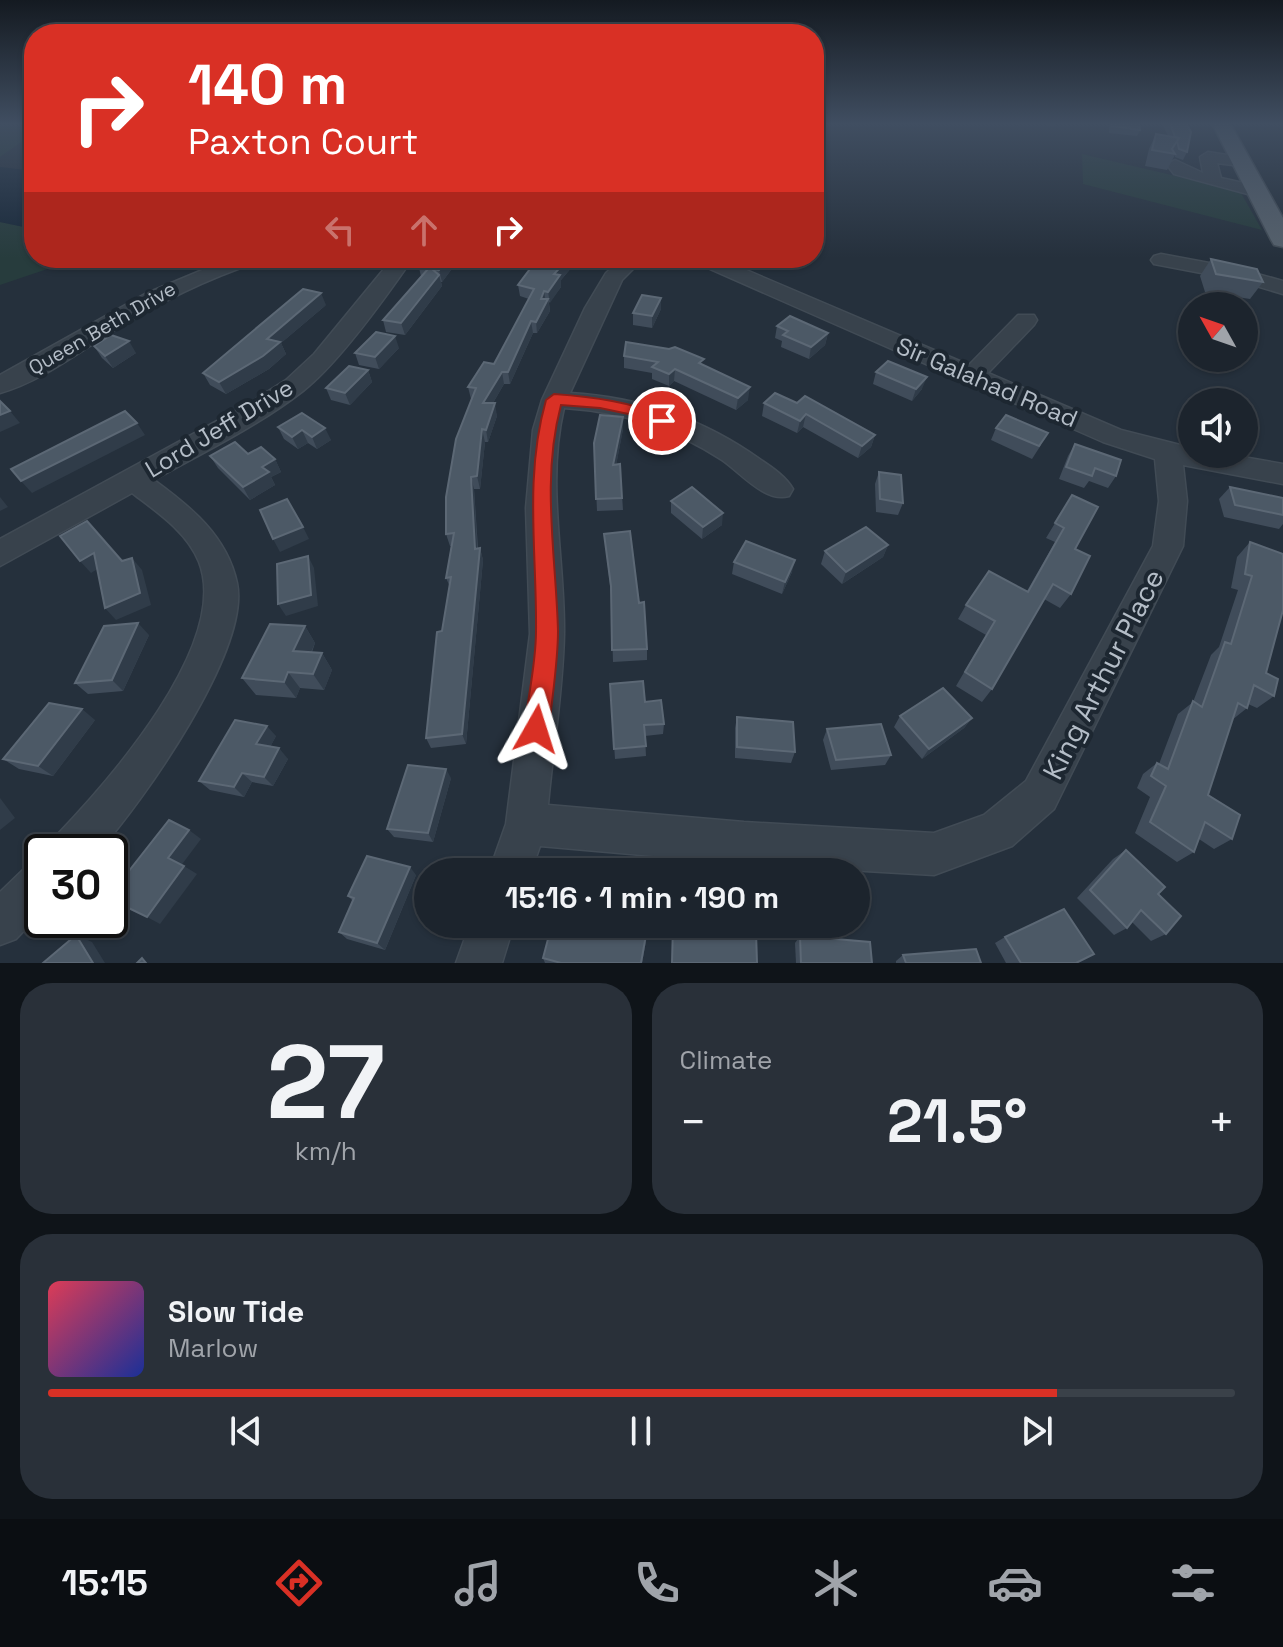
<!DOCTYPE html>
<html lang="en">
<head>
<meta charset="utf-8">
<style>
	:root { --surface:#1c242d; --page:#293039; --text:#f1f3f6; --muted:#a0a4aa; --line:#3a4149; --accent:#d93025 }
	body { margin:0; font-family:"Space Grotesk",sans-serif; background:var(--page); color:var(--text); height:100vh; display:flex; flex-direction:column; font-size:30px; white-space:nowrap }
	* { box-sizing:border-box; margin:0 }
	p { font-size:26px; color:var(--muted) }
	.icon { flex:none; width:44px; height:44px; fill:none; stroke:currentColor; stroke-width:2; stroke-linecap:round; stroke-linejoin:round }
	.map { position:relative; height:963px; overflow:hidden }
	.drawer { display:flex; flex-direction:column; gap:20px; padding:20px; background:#0f1419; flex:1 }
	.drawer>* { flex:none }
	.banner { position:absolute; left:24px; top:24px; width:800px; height:244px; border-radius:32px; box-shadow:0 2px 6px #0004,0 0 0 2px var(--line); background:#d93025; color:#fff; overflow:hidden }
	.needle { width:52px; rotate:310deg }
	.fabs { position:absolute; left:1178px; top:292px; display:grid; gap:16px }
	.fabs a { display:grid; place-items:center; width:80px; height:80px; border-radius:50%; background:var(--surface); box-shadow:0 2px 6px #0004,0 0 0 2px var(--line); font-size:40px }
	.speed { position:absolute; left:24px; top:834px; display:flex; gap:16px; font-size:40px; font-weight:700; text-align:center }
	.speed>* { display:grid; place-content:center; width:104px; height:104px; border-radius:50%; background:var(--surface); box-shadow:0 2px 6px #0004,0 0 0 2px var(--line); line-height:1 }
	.speed .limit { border:4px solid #111; border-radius:12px; background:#fff; color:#111 }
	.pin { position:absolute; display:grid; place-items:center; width:68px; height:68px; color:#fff; margin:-34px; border:4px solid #fff; border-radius:50%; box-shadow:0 2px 8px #0007 }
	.me { position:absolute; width:88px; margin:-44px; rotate:6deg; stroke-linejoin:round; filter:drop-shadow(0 0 6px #0008) }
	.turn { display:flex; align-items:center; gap:28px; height:168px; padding:0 32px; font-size:36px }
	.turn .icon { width:104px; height:104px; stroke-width:2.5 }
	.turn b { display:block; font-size:56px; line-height:68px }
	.lanes { display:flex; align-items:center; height:76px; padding:0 32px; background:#0003; justify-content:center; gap:40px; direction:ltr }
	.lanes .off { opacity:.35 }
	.big { font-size:60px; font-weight:700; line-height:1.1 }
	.drawer .widget { flex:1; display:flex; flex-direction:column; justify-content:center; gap:12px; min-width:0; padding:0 28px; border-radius:32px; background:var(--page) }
	.drawer .dial { align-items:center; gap:0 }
	.dial b { font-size:104px; line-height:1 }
	.song { display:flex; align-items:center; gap:24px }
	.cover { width:96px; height:96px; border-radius:12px; background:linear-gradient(135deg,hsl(350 70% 55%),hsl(230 70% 35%)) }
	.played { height:8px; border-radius:4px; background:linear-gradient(90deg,var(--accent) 85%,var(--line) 85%) }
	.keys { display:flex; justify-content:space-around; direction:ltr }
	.heat { display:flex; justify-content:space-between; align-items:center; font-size:44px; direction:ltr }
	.drawer .tiles { flex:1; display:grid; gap:20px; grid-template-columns:1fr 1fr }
	.widget:last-child { grid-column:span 2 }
	.trip { position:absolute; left:414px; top:858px; width:456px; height:80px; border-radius:40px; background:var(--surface); box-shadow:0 2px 6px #0004,0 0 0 2px var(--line); font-weight:700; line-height:80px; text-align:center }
	.menu { display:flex; height:128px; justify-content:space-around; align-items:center; background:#0b0e12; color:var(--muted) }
	.menu .icon { width:56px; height:56px }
	.menu .on { color:var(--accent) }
	.menu b { font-size:36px; color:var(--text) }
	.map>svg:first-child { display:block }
	.green { fill:#273c3d }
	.water { fill:#182839 }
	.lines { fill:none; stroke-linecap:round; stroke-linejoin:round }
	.minor-casing { stroke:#414b55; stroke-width:3 }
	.major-casing { stroke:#414b55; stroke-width:3 }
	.minor { fill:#38424c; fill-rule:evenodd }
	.major { fill:#56616c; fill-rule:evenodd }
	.wall { fill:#404c5a }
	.shaded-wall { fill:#303c49 }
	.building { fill:#4c5966; stroke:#5c6875; stroke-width:2 }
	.route { fill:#d93025; stroke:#8d1f18; stroke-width:2 }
	.labels { text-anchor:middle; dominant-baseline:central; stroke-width:8; stroke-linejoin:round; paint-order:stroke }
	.far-street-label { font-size:20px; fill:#b4bdc7; stroke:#1d2731 }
	.street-label { font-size:24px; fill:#b4bdc7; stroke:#1d2731 }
	.near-street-label { font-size:28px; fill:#b4bdc7; stroke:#1d2731 }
</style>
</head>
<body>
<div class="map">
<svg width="1283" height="963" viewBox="0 0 1283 963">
	<rect width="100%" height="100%" fill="#25303c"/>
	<g class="green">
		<polygon points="0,123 34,131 34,133 0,157"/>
		<polygon points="1082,154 1240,191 1262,230 1083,184"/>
		<polygon points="0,222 34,229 34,258 80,258 0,285"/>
	</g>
	<polygon class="water" points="0,167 34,171 34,229 0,222"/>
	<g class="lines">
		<g class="minor-casing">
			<g id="minor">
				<polygon points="1208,152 1246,158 1248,161 1240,166 1217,163 1221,178 1261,187 1264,191 1261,195 1255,196 1174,174 1167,165 1175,160 1203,173 1200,157"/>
				<polygon points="1161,254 1236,268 1283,281 1283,294 1233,279 1154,264 1151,260 1154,256"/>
				<path d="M231,258H261L258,262C206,279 160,302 113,331C79,352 40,382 0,393V375L145,294Z"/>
				<path d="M393,258H413C386,297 339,363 303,391C258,426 204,452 154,480C191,507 227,536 237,583C251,650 142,803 98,852H49L55,837C108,782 231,644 199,562C187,532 157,512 132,493L0,566V539L248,404L286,380L314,354Z"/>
				<path d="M622,258H644L622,280L570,393C639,397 704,419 761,460C773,468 786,477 793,489L789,496C765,503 741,473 722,460C673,428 623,412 564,408C546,484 565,558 564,634C563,691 553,749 548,805L744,822L934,833L984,815L1026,781L1153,546L1159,501L1155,459L1103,442L694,262L691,258H718L969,365L1018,315H1034L1037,320L1034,325L988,373L1121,430L1192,448V454H1226L1283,464V484L1183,465L1187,501L1183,546L1054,809L1012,846L934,875L744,864L540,846L531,872H489L506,824L530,634L526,508L533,430L542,400L585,308L606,273Z"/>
				<polygon points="42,859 42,912 16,939 0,945 0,892 27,866"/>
				<polygon points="470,924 514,924 502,963 456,963"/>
			</g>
		</g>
		<g class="major-casing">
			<polygon id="major" points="1212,123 1230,123 1283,218 1283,247 1274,245 1271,240"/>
		</g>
		<use href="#minor" class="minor"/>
		<use href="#major" class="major"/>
	</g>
	<g class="wall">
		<polygon points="1044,123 1055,123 1053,127"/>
		<polygon points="1109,123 1139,123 1140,130 1137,136 1109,133"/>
		<polygon points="1162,123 1186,123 1187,152 1183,160 1175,157 1175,155 1167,170 1145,166 1149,149 1156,134 1168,136"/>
		<polygon points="460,258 442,282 441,282 442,286 405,335 386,332 383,320 421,276 419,268"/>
		<polygon points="1211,259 1263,282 1250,299 1205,292 1200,276"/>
		<polygon points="577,261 561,280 561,287 549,303 550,311 537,333 533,333 510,384 504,384 493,403 497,416 488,442 485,442 480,489 474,489 478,548 480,548 483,560 466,744 431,748 426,738 450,587 446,578 451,546 450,546 446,534 471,399 468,387 494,364 529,299 520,296 518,285"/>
		<polygon points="326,305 281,343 286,354 269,369 226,394 210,385 203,373"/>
		<polygon points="661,309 652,328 633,325 633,313"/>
		<polygon points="777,326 828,333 825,345 809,359 781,347 782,341 775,338"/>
		<polygon points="94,346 136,353 113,368 102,358"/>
		<polygon points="399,348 379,369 359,365 355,353"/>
		<polygon points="624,356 703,365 748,400 736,410 674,381 669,386 652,379 652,373 624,368"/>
		<polygon points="368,370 372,382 350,405 331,400 326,388"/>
		<polygon points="876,372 922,389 912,401 873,384"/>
		<polygon points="764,403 797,403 875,435 871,447 858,458 803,427 797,433 762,416"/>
		<polygon points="302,413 331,440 317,449 308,443 298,449 284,439 278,427"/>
		<polygon points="996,428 1041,445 1032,459 991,440"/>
		<polygon points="623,429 616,465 620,464 623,510 597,511 594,443"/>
		<polygon points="1075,444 1116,476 1108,488 1089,481 1084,488 1059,479 1068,456"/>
		<polygon points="248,454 275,459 281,472 271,477 275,485 250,500 218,468 210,456"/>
		<polygon points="879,472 903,503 898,515 876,512 875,484"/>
		<polygon points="1230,487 1283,498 1283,524 1279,529 1224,517 1219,499"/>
		<polygon points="1072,495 1075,549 1071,594 1060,608 1044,599 992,689 982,702 956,686 986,635 958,619 966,605 1027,591 1055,542 1046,538"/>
		<polygon points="671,501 722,525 702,539 671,513"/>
		<polygon points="604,534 639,603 647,649 647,660 613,662 611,594"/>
		<polygon points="1250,542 1266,673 1274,696 1257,708 1248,704 1247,708 1232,720 1208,795 1232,839 1214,849 1199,839 1194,852 1177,862 1135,833 1150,797 1137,788 1143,774 1157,763 1159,764 1178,714 1193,702 1211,655 1219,647 1238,590 1231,588 1237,557"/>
		<polygon points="888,545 883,557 842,584 821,564 825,551"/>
		<polygon points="734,562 792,572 782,594 732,574"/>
		<polygon points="305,626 315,643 312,652 322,653 332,670 324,690 300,688 296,698 256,695 242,678"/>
		<polygon points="149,635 123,691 88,694 75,683"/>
		<polygon points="610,684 645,702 664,724 663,734 645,736 646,756 615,759"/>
		<polygon points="900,716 972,718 964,728 922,759 894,727"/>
		<polygon points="737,717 795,752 791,763 735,758 735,728"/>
		<polygon points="95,720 53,776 19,769 3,759"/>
		<polygon points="827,729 891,755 885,765 831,770 823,740"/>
		<polygon points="276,736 270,747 288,759 273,786 252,782 244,797 210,790 199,781"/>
		<polygon points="451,778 433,842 394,837 387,829"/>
		<polygon points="1126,850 1158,894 1166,934 1151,941 1132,922 1127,928 1114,935 1077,898 1113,859"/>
		<polygon points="416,875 385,950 347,939 339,932 353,901 348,896"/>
		<polygon points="552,924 649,924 642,963 545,963 543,958"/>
		<polygon points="800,936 872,963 796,963 795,943"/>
		<polygon points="1005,937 1076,963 1006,963 995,943"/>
		<polygon points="903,955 981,963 896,963 896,961"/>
	</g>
	<g class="shaded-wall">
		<polygon points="449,258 460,258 442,282 439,270"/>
		<polygon points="569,258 577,258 577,261 561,280 561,287 550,303 548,292 554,274"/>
		<polygon points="439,275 442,286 405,335 401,323"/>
		<polygon points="544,291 546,303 548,299 550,311 537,333 536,322 541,299"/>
		<polygon points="321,293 326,305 281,343 286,354 269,369 226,394 219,382 267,339"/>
		<polygon points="661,298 661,309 652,328 652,316"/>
		<polygon points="531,321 533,333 510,384 508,372"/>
		<polygon points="828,333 825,345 809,359 811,347"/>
		<polygon points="395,336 399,348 379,369 375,357"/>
		<polygon points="129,341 136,353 113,368 105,356"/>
		<polygon points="675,369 674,381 669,386 669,374"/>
		<polygon points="368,370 372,382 350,405 345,393"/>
		<polygon points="502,372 504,384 486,415 483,403"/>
		<polygon points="927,377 922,389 912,401 916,389"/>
		<polygon points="750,387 748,400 736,410 738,398"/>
		<polygon points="495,403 497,416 488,442 486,430"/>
		<polygon points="10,411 20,423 0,432 0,415"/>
		<polygon points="806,414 803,427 797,433 800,421"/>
		<polygon points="623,417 623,429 614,477 613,465"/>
		<polygon points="137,423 145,435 32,493 21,481"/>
		<polygon points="325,428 331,440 317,449 312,437"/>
		<polygon points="482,429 485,442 480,489 477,476"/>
		<polygon points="302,430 308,443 298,449 292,437"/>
		<polygon points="875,435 871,447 858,458 862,446"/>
		<polygon points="275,459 281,472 271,477 275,485 250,500 243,487 262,467"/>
		<polygon points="471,477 474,489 478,561 475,549"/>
		<polygon points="0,497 8,507 0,511"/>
		<polygon points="723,513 722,525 702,539 703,527"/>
		<polygon points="303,527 309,539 280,552 273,539"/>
		<polygon points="888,545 883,557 842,584 846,572"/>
		<polygon points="480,548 483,560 466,744 462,734"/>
		<polygon points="94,553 104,565 91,573 80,561"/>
		<polygon points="308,556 314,568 318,606 286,616 278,604"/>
		<polygon points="132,558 142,570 151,605 116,620 105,608"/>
		<polygon points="795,560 792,572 782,594 785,582"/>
		<polygon points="138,623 149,635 123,691 112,680"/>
		<polygon points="305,626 315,643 304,668 293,651"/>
		<polygon points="322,653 332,670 324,690 313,674"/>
		<polygon points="288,672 300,688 296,698 284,682"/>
		<polygon points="82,709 95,720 53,776 38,766"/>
		<polygon points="972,718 964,728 922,759 929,749"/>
		<polygon points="267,726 276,736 266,755 256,744"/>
		<polygon points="279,748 288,759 273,786 264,777"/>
		<polygon points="446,769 451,778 433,842 428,833"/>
		<polygon points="242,773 252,782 244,797 234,787"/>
		<polygon points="0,798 15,818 0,830"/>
		<polygon points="189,830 201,839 180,867 168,858"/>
		<polygon points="184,866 197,874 160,924 147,917"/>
		<polygon points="410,867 416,875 385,950 377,943"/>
		<polygon points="648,924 649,924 642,963 641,963"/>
		<polygon points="76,935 92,942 105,963 93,963"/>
	</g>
	<g class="building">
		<polygon points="1112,123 1139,123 1140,130 1112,126"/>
		<polygon points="1170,123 1186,123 1191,132 1187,152 1179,149 1177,141 1179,138 1175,137"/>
		<polygon points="1156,134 1179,138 1172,149 1175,154 1152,150"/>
		<polygon points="428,258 449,258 439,270 432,269 439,275 401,323 383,320 428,269 419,268"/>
		<polygon points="541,258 569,258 554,274 560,275 548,292 544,291 541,299 548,299 536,322 531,321 508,372 502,372 483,403 495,403 486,430 482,429 477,476 471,477 475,549 480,548 462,734 426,738 437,632 442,631 451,577 446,578 454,533 446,534 446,497 456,439 476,388 468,387 484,362 494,364 534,289 518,285 530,269"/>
		<polygon points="1211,259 1257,269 1263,282 1216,274"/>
		<polygon points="303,289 321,293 267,339 280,342 263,356 219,382 203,373"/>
		<polygon points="642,295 661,298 652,316 633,313"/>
		<polygon points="790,316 828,333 811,347 783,335 788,331 777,326"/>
		<polygon points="376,332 395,336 375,357 355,353"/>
		<polygon points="111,335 129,341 105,356 94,346"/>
		<polygon points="626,342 669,349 675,347 704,359 699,363 750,387 738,398 675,369 669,374 652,367 658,362 624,356"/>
		<polygon points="888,361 927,377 916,389 876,372"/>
		<polygon points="349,366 368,370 345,393 326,388"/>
		<polygon points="775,393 797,403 805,396 875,435 862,446 806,414 800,421 764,403"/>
		<polygon points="0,401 10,411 0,415"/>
		<polygon points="125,411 137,423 21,481 11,469"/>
		<polygon points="302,413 325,428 312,437 302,430 292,437 278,427"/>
		<polygon points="600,415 623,417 613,465 620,464 622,498 596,499 594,443"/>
		<polygon points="1006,415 1048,433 1039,446 996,428"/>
		<polygon points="235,442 248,454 261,447 275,459 262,467 269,472 243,487 210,456"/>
		<polygon points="1075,444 1121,460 1116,476 1095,468 1092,476 1066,467"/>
		<polygon points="879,472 901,475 903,503 880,499"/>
		<polygon points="692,487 723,513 703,527 671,501"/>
		<polygon points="1230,487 1283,498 1283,515 1235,505"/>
		<polygon points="1072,495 1098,507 1075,549 1090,556 1071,594 1053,584 992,689 965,672 995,621 966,605 989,571 1028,592 1064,528 1055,523"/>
		<polygon points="287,499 303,527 273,539 260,510"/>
		<polygon points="87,521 122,561 132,558 140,593 105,608 94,553 80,561 60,536"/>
		<polygon points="866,527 888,545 846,572 825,551"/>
		<polygon points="630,531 639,603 644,602 647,649 612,650 611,586 604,534"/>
		<polygon points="746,541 795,560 785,582 734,562"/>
		<polygon points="1250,542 1283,554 1283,610 1266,673 1278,679 1274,696 1254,685 1247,708 1238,703 1208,795 1240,815 1232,839 1205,822 1194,852 1150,822 1166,786 1151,776 1157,763 1168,769 1193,701 1202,707 1225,642 1231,644 1252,576 1245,574"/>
		<polygon points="308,556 311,595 278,604 277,564"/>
		<polygon points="138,623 112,680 75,683 104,626"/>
		<polygon points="270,624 305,626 293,651 322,653 313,674 288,672 284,682 242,678"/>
		<polygon points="643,681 645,702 661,700 664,724 644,725 646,746 614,749 610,684"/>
		<polygon points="943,688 972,718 929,749 900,716"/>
		<polygon points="49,703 82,709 38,766 3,759"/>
		<polygon points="737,717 793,722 795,752 737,747"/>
		<polygon points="235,720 267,726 256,744 279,748 264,777 242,773 234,787 199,781"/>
		<polygon points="881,724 891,755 836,760 827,729"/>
		<polygon points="408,765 446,769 428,833 387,829"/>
		<polygon points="169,820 189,830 168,858 184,866 147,917 110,899 110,895"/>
		<polygon points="1126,850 1165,887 1158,894 1181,916 1166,934 1141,910 1127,928 1090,890"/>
		<polygon points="367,856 410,867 377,943 339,932 354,898 348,896"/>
		<polygon points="1064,909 1094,954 1076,963 1021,963 1005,937"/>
		<polygon points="552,924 648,924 641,963 561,963 543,958"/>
		<polygon points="673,925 756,932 757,963 672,963"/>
		<polygon points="76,935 93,963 43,963"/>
		<polygon points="800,936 870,942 872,963 801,963"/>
		<polygon points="976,949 981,963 906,963 903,955"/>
		<polygon points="142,958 146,963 137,963"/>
	</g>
	<linearGradient id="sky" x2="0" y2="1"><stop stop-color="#141a21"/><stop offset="0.48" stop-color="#404e61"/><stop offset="1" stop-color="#404e61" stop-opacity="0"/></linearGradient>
	<rect width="1283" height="258" fill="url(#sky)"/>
	<path class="route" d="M554,394C595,397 630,402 668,417L671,421L662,426L633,415L600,408L561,405C541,480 556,555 558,631C558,663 552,697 549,729L545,737L536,741L528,737L524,729C528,697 536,664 536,631C537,553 524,477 546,400Z"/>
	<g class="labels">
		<g class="far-street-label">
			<text transform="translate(102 328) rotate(-30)">Queen Beth Drive</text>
		</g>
		<g class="street-label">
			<text transform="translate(987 382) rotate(23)">Sir Galahad Road</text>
			<text transform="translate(219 428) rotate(-31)">Lord Jeff Drive</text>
		</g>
		<g class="near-street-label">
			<text transform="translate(1103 674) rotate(-63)">King Arthur Place</text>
		</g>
	</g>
</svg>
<div class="fabs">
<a><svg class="needle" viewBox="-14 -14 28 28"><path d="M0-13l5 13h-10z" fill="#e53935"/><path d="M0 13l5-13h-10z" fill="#a0a4aa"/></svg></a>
<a><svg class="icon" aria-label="sound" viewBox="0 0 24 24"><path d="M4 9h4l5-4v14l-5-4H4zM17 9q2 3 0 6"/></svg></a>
</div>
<div class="speed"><div class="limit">30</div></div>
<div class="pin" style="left:662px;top:421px;background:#d93025"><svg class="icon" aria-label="arrive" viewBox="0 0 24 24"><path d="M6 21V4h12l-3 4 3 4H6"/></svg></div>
<svg class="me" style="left:536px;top:729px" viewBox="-20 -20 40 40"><path d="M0-17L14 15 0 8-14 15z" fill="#d93025" stroke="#fff" stroke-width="4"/></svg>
<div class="trip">15:16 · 1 min · 190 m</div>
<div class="banner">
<div class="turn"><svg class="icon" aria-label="right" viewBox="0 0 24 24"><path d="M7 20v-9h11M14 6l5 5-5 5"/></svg><div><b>140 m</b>Paxton Court</div></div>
<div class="lanes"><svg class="icon off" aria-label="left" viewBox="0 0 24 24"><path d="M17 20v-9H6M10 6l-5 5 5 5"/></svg><svg class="icon off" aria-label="ahead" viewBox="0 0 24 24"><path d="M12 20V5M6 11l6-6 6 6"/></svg><svg class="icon" aria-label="right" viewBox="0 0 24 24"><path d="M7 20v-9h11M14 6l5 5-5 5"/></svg></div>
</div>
</div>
<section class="drawer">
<div class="tiles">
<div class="widget dial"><b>27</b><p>km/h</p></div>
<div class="widget"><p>Climate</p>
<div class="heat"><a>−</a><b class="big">21.5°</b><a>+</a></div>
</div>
<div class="widget">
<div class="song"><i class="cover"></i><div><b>Slow Tide</b><p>Marlow</p></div></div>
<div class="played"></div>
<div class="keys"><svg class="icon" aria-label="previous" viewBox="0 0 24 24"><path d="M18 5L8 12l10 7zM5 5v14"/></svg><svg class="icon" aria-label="pause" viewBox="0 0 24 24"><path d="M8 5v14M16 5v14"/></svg><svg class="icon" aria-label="next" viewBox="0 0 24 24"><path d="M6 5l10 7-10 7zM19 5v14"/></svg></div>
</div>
</div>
</section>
<nav class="menu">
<b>15:15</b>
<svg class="icon on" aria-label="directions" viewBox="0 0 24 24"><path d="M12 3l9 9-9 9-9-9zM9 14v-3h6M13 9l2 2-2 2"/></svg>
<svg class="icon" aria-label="music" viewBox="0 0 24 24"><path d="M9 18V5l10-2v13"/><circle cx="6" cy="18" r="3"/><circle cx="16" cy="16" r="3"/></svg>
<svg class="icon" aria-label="phone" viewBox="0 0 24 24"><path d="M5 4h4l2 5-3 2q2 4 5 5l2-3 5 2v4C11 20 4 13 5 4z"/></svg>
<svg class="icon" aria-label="climate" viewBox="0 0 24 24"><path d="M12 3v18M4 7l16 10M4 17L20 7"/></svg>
<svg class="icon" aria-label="car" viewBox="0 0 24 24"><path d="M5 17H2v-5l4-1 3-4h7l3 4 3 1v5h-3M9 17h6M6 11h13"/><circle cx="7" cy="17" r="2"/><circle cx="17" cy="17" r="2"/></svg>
<svg class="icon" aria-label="filters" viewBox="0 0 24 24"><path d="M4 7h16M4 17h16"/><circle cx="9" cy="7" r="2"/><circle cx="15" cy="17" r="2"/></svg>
</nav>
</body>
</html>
